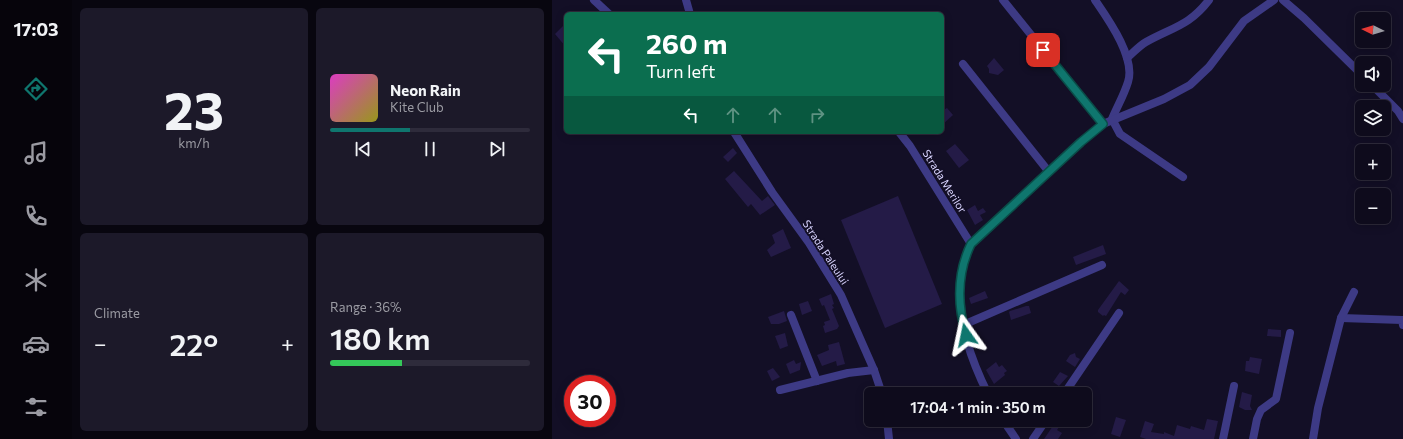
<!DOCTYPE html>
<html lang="en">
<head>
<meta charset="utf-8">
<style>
	:root { --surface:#0e0b1c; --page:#1c1929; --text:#f1f3f6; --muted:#9b9ba3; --line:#2e2b3b; --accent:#0f766e }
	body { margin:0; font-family:Commissioner,sans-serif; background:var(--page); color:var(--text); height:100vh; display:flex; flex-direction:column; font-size:15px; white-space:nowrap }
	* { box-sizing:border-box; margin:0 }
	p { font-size:13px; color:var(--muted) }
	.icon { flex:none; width:22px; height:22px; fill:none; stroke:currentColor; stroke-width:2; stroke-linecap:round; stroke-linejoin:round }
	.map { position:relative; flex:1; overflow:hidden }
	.side { display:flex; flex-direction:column; gap:8px; padding:8px; background:#08060f; width:480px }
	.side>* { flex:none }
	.top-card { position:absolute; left:12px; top:12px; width:380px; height:122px; border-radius:6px; box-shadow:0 2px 10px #0003,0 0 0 1px var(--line); background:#0b6e4f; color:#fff; overflow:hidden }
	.needle { width:26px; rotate:275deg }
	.fabs { position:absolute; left:803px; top:12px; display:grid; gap:8px }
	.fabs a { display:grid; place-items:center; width:36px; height:36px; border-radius:6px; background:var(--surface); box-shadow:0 2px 10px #0003,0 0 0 1px var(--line); font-size:20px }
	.speed { position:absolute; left:12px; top:375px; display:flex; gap:8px; font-size:20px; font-weight:700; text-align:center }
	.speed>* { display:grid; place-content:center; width:52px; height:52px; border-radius:50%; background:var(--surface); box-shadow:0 2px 10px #0003,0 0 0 1px var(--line); line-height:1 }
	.speed .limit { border:6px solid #d22; background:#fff; color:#111 }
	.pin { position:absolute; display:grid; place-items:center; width:34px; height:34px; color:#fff; margin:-17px; border-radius:8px; box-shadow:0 2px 6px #0006 }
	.me { position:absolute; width:44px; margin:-22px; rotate:348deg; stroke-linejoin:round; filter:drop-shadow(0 0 3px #0008) }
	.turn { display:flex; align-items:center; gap:14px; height:84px; padding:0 16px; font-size:18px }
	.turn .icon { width:52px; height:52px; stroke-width:2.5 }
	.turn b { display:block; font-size:28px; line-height:34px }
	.lanes { display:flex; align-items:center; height:38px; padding:0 16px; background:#0003; justify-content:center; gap:20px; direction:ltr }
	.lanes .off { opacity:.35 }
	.big { font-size:30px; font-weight:600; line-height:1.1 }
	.side .tile { flex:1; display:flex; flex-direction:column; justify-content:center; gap:6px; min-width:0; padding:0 14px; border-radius:6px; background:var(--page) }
	.side .dial { align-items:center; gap:0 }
	.dial b { font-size:52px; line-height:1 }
	.song { display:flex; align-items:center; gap:12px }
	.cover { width:48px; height:48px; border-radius:6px; background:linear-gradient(135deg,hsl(310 70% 55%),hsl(60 70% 35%)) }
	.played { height:4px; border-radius:2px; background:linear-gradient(90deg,var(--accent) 40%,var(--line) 40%) }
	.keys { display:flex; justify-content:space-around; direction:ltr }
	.heat { display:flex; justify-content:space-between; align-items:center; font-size:22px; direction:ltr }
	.charge { height:6px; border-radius:3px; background:linear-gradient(90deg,#34c759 36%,var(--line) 0) }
	.side .tiles { flex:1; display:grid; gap:8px; grid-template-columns:repeat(2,1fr) }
	.trip { position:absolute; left:312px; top:387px; width:228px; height:40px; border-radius:6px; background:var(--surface); box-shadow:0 2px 10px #0003,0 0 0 1px var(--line); font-weight:600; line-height:40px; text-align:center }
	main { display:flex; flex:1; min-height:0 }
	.tab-bar { display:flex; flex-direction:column; width:72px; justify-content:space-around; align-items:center; background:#06040b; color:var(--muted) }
	.tab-bar .icon { width:28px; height:28px }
	.tab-bar .current { color:var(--accent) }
	.tab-bar b { font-size:18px; color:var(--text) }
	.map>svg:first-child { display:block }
	.building { fill:#241b47 }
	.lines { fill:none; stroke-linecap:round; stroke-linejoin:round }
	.minor { stroke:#3d3a85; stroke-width:8 }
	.route-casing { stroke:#0a4d48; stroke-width:10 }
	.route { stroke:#0f766e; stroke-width:7 }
	.labels { text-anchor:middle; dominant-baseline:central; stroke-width:4; stroke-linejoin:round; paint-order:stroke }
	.street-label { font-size:11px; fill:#d9d4ff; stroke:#130f26 }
</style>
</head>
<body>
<main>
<nav class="tab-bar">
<b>17:03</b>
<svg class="icon current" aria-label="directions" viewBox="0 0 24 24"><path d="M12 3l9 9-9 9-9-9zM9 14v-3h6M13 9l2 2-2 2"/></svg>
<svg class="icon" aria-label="music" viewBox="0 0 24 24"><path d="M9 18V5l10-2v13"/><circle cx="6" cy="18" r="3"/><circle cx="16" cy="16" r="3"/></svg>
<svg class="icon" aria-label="phone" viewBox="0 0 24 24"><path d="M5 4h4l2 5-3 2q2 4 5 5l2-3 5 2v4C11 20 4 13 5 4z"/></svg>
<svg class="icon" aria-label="climate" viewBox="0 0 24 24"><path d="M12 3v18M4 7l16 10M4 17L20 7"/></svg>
<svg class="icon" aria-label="car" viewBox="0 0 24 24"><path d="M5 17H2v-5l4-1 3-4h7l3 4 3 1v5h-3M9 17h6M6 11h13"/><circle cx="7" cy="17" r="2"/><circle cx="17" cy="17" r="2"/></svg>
<svg class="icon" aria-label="filters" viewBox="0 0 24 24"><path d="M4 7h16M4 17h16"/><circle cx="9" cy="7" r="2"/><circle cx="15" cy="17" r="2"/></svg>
</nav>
<section class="side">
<div class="tiles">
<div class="tile dial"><b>23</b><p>km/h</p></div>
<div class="tile">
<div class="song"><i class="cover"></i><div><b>Neon Rain</b><p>Kite Club</p></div></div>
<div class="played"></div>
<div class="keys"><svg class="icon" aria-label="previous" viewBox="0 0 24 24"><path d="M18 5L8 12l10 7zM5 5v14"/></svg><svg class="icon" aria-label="pause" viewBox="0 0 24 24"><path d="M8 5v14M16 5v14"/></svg><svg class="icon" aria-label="next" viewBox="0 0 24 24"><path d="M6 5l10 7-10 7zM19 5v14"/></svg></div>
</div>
<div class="tile"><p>Climate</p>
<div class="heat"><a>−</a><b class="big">22°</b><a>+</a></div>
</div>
<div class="tile"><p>Range · 36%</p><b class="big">180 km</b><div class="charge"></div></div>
</div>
</section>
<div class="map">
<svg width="851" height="439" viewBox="0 0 851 439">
	<rect width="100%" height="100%" fill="#130f26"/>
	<g class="building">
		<polygon points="11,26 14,29 14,47 3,34"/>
		<polygon points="442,58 452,70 446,75 437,73 437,69 435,66"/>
		<polygon points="395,108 401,115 390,125 390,111"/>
		<polygon points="403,144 417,160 407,168 394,151"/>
		<polygon points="181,148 185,153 176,162 171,157"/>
		<polygon points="182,171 210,201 216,196 223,205 208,215 199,204 196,207 173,179"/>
		<polygon points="346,196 390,304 333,328 289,220"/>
		<polygon points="423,205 426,211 431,208 434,212 428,215 431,220 423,225 415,210"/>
		<polygon points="231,229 239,248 219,257 215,250 223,243 220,235"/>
		<polygon points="551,245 554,254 524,265 521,257"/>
		<polygon points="567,281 577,290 573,295 569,292 554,316 552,315 551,316 546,312 546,310"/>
		<polygon points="433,291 436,298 419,304 417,298"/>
		<polygon points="279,294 282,304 280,305 282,308 280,309 287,326 285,329 273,333 271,326 273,325 272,322 278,320 272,305 270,306 267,299"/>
		<polygon points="256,301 260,311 250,315 247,304"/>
		<polygon points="474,306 477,306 479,313 459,320 457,312 458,311"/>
		<polygon points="232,311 235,321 227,324 219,324 216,317"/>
		<polygon points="716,329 729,330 729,337 715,336"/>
		<polygon points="233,333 236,346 228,349 223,336"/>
		<polygon points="287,342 293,364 285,366 284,361 270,366 265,355 277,350 276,345"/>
		<polygon points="523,353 524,357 528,359 523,367 514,361 518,355"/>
		<polygon points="698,357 710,359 707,374 693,371 694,361 697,361"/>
		<polygon points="242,360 244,364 249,362 248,370 238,374 234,364"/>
		<polygon points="444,362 447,367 450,365 455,371 452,373 453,375 442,384 434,370"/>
		<polygon points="221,368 228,377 220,381 215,371"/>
		<polygon points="508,372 516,376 507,386 501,382"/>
		<polygon points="690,392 700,395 698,406 700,410 693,410 687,407"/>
		<polygon points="564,417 574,420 568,437 559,434"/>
		<polygon points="655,419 666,421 662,439 594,439 588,437 593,421 602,424 599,432 612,434 612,432 622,436 625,425 638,429 639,426 652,430"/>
		<polygon points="505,420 512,420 505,430 510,433 506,439 492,439"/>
	</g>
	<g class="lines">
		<g class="minor">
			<polyline points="42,0 57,14"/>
			<polyline points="134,0 138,14"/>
			<polyline points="451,0 551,124"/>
			<path d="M543,0C556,19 584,58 576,82C572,95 565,107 560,119L568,134L631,177"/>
			<polyline points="731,0 752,18 810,75"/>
			<path d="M575,58C581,53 587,46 594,42C621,27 637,26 657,0"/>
			<polyline points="411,64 497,172"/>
			<polyline points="820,85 846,111 851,119"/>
			<polyline points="182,132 220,192 257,243 289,295 322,370 330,394"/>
			<polyline points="347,132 358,146 419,244"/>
			<polyline points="239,315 265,381"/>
			<polyline points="789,318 850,320 851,325"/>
			<polyline points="411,325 550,265"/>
			<polyline points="228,390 296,373 322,370"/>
			<path d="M436,394C413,348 395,292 419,244L529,142L551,124L612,99L638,85L657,67L692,21L722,0"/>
			<polyline points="512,394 567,313"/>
			<polyline points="335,420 337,439"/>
			<polyline points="451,420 464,439"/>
			<polyline points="481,439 494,420"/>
			<polyline points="671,439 682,386"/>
			<polyline points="701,439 705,419 709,410 724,399 738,333"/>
			<polyline points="761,439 766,408 789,318 802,292"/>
		</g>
	</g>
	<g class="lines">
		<g class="route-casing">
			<path id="route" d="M414,335C405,304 405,273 419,244L529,142L551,124L491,50"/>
		</g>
		<use href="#route" class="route"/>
	</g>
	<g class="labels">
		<g class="street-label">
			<text transform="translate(393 181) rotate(58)">Strada Merilor</text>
			<text transform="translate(274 252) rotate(57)">Strada Paleului</text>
		</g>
	</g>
</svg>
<div class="fabs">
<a><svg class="needle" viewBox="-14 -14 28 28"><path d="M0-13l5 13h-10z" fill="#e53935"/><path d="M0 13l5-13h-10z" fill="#9b9ba3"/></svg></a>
<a><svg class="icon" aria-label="sound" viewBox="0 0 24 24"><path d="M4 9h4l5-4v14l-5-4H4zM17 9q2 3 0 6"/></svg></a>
<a><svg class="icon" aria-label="layers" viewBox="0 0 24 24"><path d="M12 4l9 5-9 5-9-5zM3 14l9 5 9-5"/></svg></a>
<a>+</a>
<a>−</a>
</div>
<div class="speed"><div class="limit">30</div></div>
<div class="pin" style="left:491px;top:50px;background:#d93025"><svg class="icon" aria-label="arrive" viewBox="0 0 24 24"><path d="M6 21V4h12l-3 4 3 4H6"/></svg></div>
<svg class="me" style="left:414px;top:335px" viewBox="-20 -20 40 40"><path d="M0-17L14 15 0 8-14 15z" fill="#0f766e" stroke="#fff" stroke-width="4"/></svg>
<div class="trip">17:04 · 1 min · 350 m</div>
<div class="top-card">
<div class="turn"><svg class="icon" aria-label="left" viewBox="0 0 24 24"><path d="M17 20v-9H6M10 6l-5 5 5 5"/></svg><div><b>260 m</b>Turn left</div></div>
<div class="lanes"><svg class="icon" aria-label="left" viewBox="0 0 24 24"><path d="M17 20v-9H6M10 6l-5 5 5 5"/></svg><svg class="icon off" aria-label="ahead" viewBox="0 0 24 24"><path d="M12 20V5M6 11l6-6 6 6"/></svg><svg class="icon off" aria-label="ahead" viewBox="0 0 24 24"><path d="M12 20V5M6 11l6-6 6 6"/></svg><svg class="icon off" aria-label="right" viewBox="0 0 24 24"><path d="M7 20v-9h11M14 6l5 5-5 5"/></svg></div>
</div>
</div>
</main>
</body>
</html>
